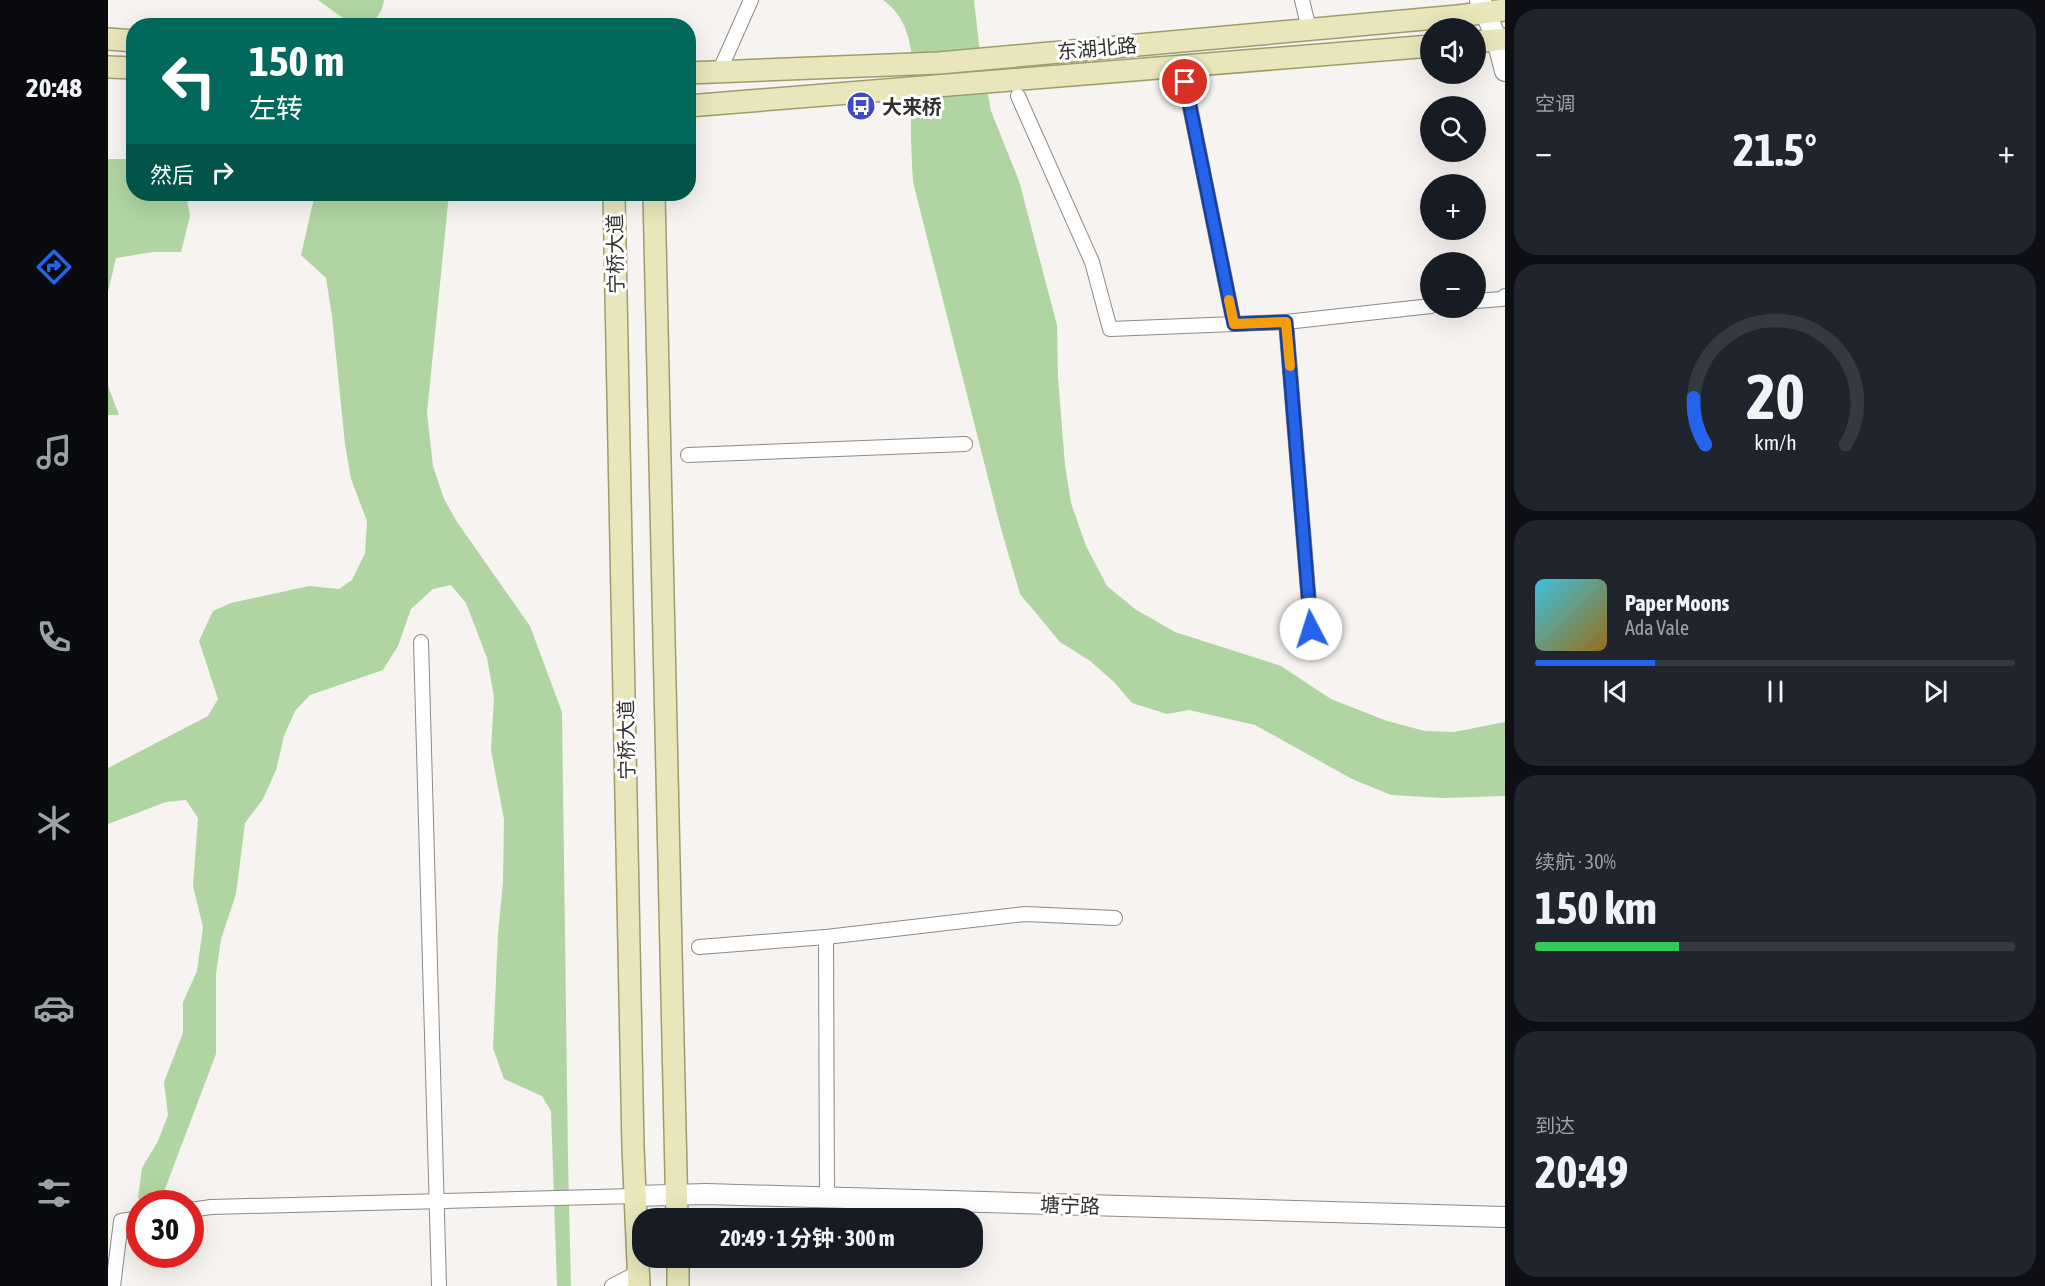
<!DOCTYPE html>
<html lang="zh">
<head>
<meta charset="utf-8">
<style>
	:root { --surface:#171b24; --page:#20242c; --text:#f1f3f6; --muted:#9ea1a6; --line:#363941; --accent:#2563eb }
	body { margin:0; font-family:"Asap Condensed","Noto Sans SC",sans-serif; background:var(--page); color:var(--text); height:100vh; display:flex; flex-direction:column; font-size:22px; white-space:nowrap }
	* { box-sizing:border-box; margin:0 }
	p { font-size:20px; color:var(--muted) }
	.icon { flex:none; width:33px; height:33px; fill:none; stroke:currentColor; stroke-width:2; stroke-linecap:round; stroke-linejoin:round }
	.map { position:relative; flex:1; overflow:hidden }
	.drawer { display:flex; flex-direction:column; gap:9px; padding:9px; background:#0d0f14; width:540px }
	.drawer>* { flex:none }
	.hud { position:absolute; left:18px; top:18px; width:570px; height:183px; border-radius:24px; box-shadow:0 6px 24px #0002; background:#00695c; color:#fff; overflow:hidden }
	.buttons { position:absolute; left:1312px; top:18px; display:grid; gap:12px }
	.buttons a { display:grid; place-items:center; width:66px; height:66px; border-radius:50%; background:var(--surface); box-shadow:0 6px 24px #0002; font-size:30px }
	.speed { position:absolute; left:18px; top:1190px; display:flex; gap:12px; font-size:30px; font-weight:700; text-align:center }
	.speed>* { display:grid; place-content:center; width:78px; height:78px; border-radius:50%; background:var(--surface); box-shadow:0 6px 24px #0002; line-height:1 }
	.speed .limit { border:9px solid #d22; background:#fff; color:#111 }
	.pin { position:absolute; display:grid; place-items:center; width:51px; height:51px; color:#fff; margin:-26px; border:3px solid #fff; border-radius:50%; box-shadow:0 2px 6px #0007 }
	.me { position:absolute; width:66px; margin:-33px; rotate:355deg; stroke-linejoin:round; filter:drop-shadow(0 0 4px #0008) }
	.turn { display:flex; align-items:center; gap:21px; height:126px; padding:0 24px; font-size:27px }
	.turn .icon { width:78px; height:78px; stroke-width:2.5 }
	.turn b { display:block; font-size:42px; line-height:51px }
	.then { display:flex; align-items:center; height:57px; padding:0 24px; background:#0003; gap:12px; font-size:22px }
	.big { font-size:45px; font-weight:700; line-height:1.1 }
	.drawer .widget { flex:1; display:flex; flex-direction:column; justify-content:center; gap:9px; min-width:0; padding:0 21px; border-radius:24px; background:var(--page) }
	.drawer .dial { align-items:center; gap:0 }
	.dial svg { height:156px; overflow:visible; fill:none; stroke:var(--line); stroke-width:7; stroke-linecap:round; text-anchor:middle }
	.dial text { fill:var(--text); stroke:none }
	.song { display:flex; align-items:center; gap:18px }
	.cover { width:72px; height:72px; border-radius:9px; background:linear-gradient(135deg,hsl(190 70% 55%),hsl(40 70% 35%)) }
	.played { height:6px; border-radius:3px; background:linear-gradient(90deg,var(--accent) 25%,var(--line) 25%) }
	.keys { display:flex; justify-content:space-around; direction:ltr }
	.heat { display:flex; justify-content:space-between; align-items:center; font-size:33px; direction:ltr }
	.charge { height:9px; border-radius:4px; background:linear-gradient(90deg,#34c759 30%,var(--line) 0) }
	.trip { position:absolute; left:524px; top:1208px; width:351px; height:60px; border-radius:24px; background:var(--surface); box-shadow:0 6px 24px #0002; font-weight:700; line-height:60px; text-align:center }
	main { display:flex; flex:1; min-height:0 }
	.tab-bar { display:flex; flex-direction:column; width:108px; justify-content:space-around; align-items:center; background:#090b0e; color:var(--muted) }
	.tab-bar .icon { width:42px; height:42px }
	.tab-bar .current { color:var(--accent) }
	.tab-bar b { font-size:27px; color:var(--text) }
	.map>svg:first-child { display:block }
	.water { fill:#b0d5a2 }
	.lines { fill:none; stroke-linecap:round; stroke-linejoin:round }
	.street-casing { stroke:#8d8a87; stroke-width:16 }
	.secondary-casing { stroke:#8d8a87; stroke-width:22 }
	.primary-casing { stroke:#9f9c6c; stroke-width:24 }
	.street { stroke:#fff; stroke-width:14 }
	.secondary { stroke:#fff; stroke-width:20 }
	.primary { stroke:#e9e6bb; stroke-width:21 }
	.route-casing { stroke:#184099; stroke-width:15 }
	.route { stroke:#2563eb; stroke-width:10 }
	.slow { stroke:#f59e0b; stroke-width:10 }
	.labels { text-anchor:middle; dominant-baseline:central; stroke-width:6; stroke-linejoin:round; paint-order:stroke }
	.street-label { font-size:20px; fill:#32312f; stroke:#fff }
	.poi-label { font-size:20px; font-weight:bold; fill:#32312f; stroke:#fff; text-anchor:start }
</style>
</head>
<body>
<main>
<nav class="tab-bar">
<b>20:48</b>
<svg class="icon current" aria-label="directions" viewBox="0 0 24 24"><path d="M12 3l9 9-9 9-9-9zM9 14v-3h6M13 9l2 2-2 2"/></svg>
<svg class="icon" aria-label="music" viewBox="0 0 24 24"><path d="M9 18V5l10-2v13"/><circle cx="6" cy="18" r="3"/><circle cx="16" cy="16" r="3"/></svg>
<svg class="icon" aria-label="phone" viewBox="0 0 24 24"><path d="M5 4h4l2 5-3 2q2 4 5 5l2-3 5 2v4C11 20 4 13 5 4z"/></svg>
<svg class="icon" aria-label="climate" viewBox="0 0 24 24"><path d="M12 3v18M4 7l16 10M4 17L20 7"/></svg>
<svg class="icon" aria-label="car" viewBox="0 0 24 24"><path d="M5 17H2v-5l4-1 3-4h7l3 4 3 1v5h-3M9 17h6M6 11h13"/><circle cx="7" cy="17" r="2"/><circle cx="17" cy="17" r="2"/></svg>
<svg class="icon" aria-label="filters" viewBox="0 0 24 24"><path d="M4 7h16M4 17h16"/><circle cx="9" cy="7" r="2"/><circle cx="15" cy="17" r="2"/></svg>
</nav>
<div class="map">
<svg width="1397" height="1286" viewBox="0 0 1397 1286">
	<rect width="100%" height="100%" fill="#f6f3f0"/>
	<g class="water">
		<polygon points="210,0 276,0 274,9 266,22 242,23"/>
		<path d="M775,0H866L872,54L883,111L911,181L949,325L950,378L957,465L963,503L978,546L999,586L1027,609L1067,632L1173,666L1223,699L1279,721L1317,731L1346,732L1397,722V796L1336,798L1283,795L1244,779L1147,725L1081,710L1059,714L1024,703L1006,682L982,661L952,642L912,594L892,525L805,182C804,165 803,148 803,131C802,88 816,29 775,0Z"/>
		<polygon points="0,159 25,159 26,194 78,194 82,216 73,252 45,252 8,258 0,292"/>
		<polygon points="207,194 341,194 319,413 325,466 336,499 349,522 422,626 454,712 460,1160 463,1286 449,1286 443,1111 434,1096 396,1079 385,1048 390,934 395,882 396,819 383,750 386,697 379,658 358,603 343,585 325,589 303,609 290,646 275,670 202,695 187,711 176,736 168,770 155,799 137,823 128,894 113,939 108,974 108,1054 57,1189 43,1203 34,1203 30,1198 34,1168 50,1141 60,1115 56,1082 75,1033 75,1002 89,971 95,927 85,886 90,818 78,800 58,802 0,824 0,768 100,716 110,699 91,641 105,611 123,603 201,586 231,589 244,580 257,553 259,521 243,479 237,444 224,316 218,278 193,255"/>
		<polygon points="0,386 11,415 0,415"/>
	</g>
	<g class="lines">
		<g class="street-casing">
			<g id="street">
				<polyline points="1194,0 1201,29"/>
				<polyline points="611,72 643,0"/>
				<polyline points="1077,82 1126,324"/>
				<polyline points="910,96 984,262 1002,329 1178,322"/>
				<polyline points="1368,301 1394,299 1397,296"/>
				<polyline points="580,455 857,444"/>
				<polyline points="313,642 331,1286"/>
				<polyline points="1205,652 1178,322 1323,306"/>
				<polyline points="718,937 719,1198"/>
				<polyline points="591,947 718,937 917,914 1007,918"/>
				<polyline points="82,1210 103,1207 528,1196"/>
				<polyline points="5,1286 13,1221 32,1218"/>
				<polyline points="504,1286 531,1272"/>
			</g>
		</g>
		<g class="secondary-casing">
			<g id="secondary">
				<polyline points="1372,0 1389,40 1397,71"/>
				<polyline points="528,1196 598,1194 1397,1217"/>
			</g>
		</g>
		<g class="primary-casing">
			<g id="primary">
				<polyline points="0,39 26,41"/>
				<polyline points="1368,42 1397,39"/>
				<polyline points="0,67 26,68"/>
				<polyline points="580,73 831,63 1350,16 1397,10"/>
				<polyline points="580,106 1323,46"/>
				<polyline points="506,194 525,1147 531,1286"/>
				<polyline points="546,194 569,1218"/>
				<polyline points="570,1257 570,1286"/>
			</g>
		</g>
		<use href="#street" class="street"/>
		<use href="#secondary" class="secondary"/>
		<use href="#primary" class="primary"/>
	</g>
	<g class="lines">
		<g class="route-casing">
			<polyline id="route" points="1077,82 1126,324 1178,322 1203,629"/>
		</g>
		<use href="#route" class="route"/>
		<polyline class="slow" points="1121,300 1126,324 1178,322 1182,366"/>
	</g>
	<defs>
		<g id="bus-disc" transform="scale(1.5)"><circle r="9.5" fill="#404cc0" stroke="#fff"/><path d="M-5-6H5V4H4V6H2V4H-2V6H-4V4H-5ZM-3.5-4V0h7V-4ZM-3.5 1.2v1.5H-2V1.2ZM2 1.2v1.5H3.5V1.2Z" fill="#fff"/></g>
	</defs>
	<g fill-rule="evenodd">
		<use href="#bus-disc" x="753" y="106"/>
	</g>
	<g class="labels">
		<g class="street-label">
			<text transform="translate(989 48) rotate(-5)">东湖北路</text>
			<text transform="translate(507 254) rotate(-91)">宁桥大道</text>
			<text transform="translate(518 740) rotate(-91)">宁桥大道</text>
			<text transform="translate(962 1205) rotate(2)">塘宁路</text>
		</g>
		<g class="poi-label">
			<text x="774" y="106">大来桥</text>
		</g>
	</g>
</svg>
<div class="buttons">
<a><svg class="icon" aria-label="sound" viewBox="0 0 24 24"><path d="M4 9h4l5-4v14l-5-4H4zM17 9q2 3 0 6"/></svg></a>
<a><svg class="icon" aria-label="search" viewBox="0 0 24 24"><circle cx="10" cy="10" r="6"/><path d="M15 15l6 6"/></svg></a>
<a>+</a>
<a>−</a>
</div>
<div class="speed"><div class="limit">30</div></div>
<div class="pin" style="left:1077px;top:82px;background:#d93025"><svg class="icon" aria-label="arrive" viewBox="0 0 24 24"><path d="M6 21V4h12l-3 4 3 4H6"/></svg></div>
<svg class="me" style="left:1203px;top:629px" viewBox="-20 -20 40 40"><circle r="19" fill="#fff"/><path d="M0-13L10 11 0 6-10 11z" fill="#2563eb"/></svg>
<div class="trip">20:49 · 1 分钟 · 300 m</div>
<div class="hud">
<div class="turn"><svg class="icon" aria-label="left" viewBox="0 0 24 24"><path d="M17 20v-9H6M10 6l-5 5 5 5"/></svg><div><b>150 m</b>左转</div></div>
<div class="then">然后<svg class="icon" aria-label="right" viewBox="0 0 24 24"><path d="M7 20v-9h11M14 6l5 5-5 5"/></svg></div>
</div>
</div>
<section class="drawer">
<div class="widget"><p>空调</p>
<div class="heat"><a>−</a><b class="big">21.5°</b><a>+</a></div>
</div>
<div class="widget dial"><svg viewBox="0 0 100 80">
<path d="M14 69A42 42 0 1 1 86 69"/>
<path d="M14 69A42 42 0 0 1 8 45" stroke="#2563eb"/>
<text x="50" y="56" font-size="32" font-weight="700">20</text>
<text x="50" y="72" font-size="11">km/h</text>
</svg></div>
<div class="widget">
<div class="song"><i class="cover"></i><div><b>Paper Moons</b><p>Ada Vale</p></div></div>
<div class="played"></div>
<div class="keys"><svg class="icon" aria-label="previous" viewBox="0 0 24 24"><path d="M18 5L8 12l10 7zM5 5v14"/></svg><svg class="icon" aria-label="pause" viewBox="0 0 24 24"><path d="M8 5v14M16 5v14"/></svg><svg class="icon" aria-label="next" viewBox="0 0 24 24"><path d="M6 5l10 7-10 7zM19 5v14"/></svg></div>
</div>
<div class="widget"><p>续航 · 30%</p><b class="big">150 km</b><div class="charge"></div></div>
<div class="widget"><p>到达</p><b class="big">20:49</b></div>
</section>
</main>
</body>
</html>
